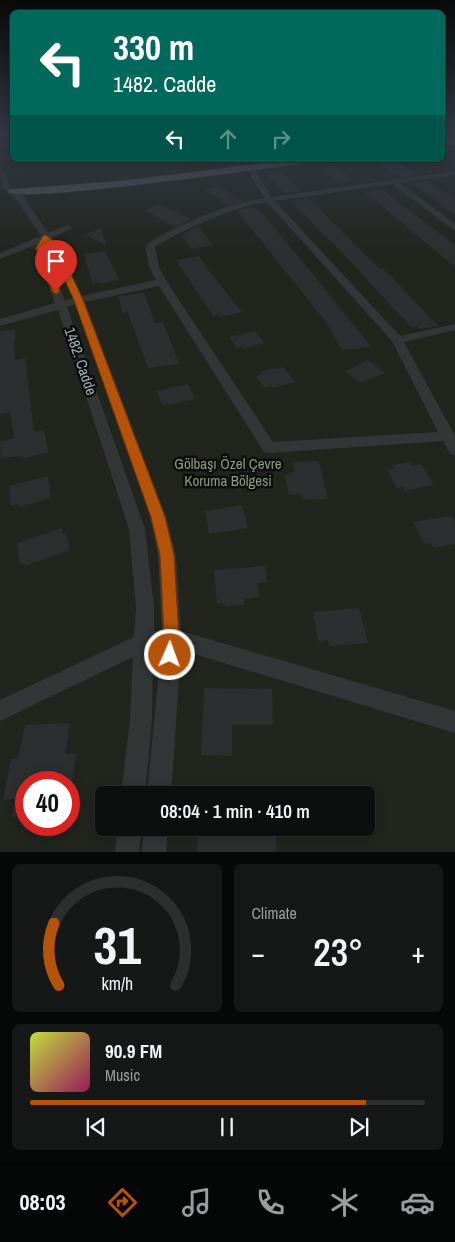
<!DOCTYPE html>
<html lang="en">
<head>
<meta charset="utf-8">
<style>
	:root { --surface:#0d0e0e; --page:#161717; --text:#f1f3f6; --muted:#9a9c9e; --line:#2d2e2e; --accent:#b45309 }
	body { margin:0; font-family:"Archivo Narrow",sans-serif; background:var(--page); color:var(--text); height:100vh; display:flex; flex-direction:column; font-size:19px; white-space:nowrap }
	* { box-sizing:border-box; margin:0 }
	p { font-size:16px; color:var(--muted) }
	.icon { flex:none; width:28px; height:28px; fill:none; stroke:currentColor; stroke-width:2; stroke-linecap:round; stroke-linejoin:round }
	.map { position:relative; height:852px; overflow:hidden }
	.details { display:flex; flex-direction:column; gap:12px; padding:12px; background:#070808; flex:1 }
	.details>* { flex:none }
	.top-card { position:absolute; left:10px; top:10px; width:435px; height:152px; border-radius:8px; box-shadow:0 2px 12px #0003,0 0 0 1px var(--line); background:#00695c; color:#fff; overflow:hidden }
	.speed { position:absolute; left:15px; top:771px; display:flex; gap:10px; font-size:25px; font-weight:700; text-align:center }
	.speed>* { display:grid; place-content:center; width:65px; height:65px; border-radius:50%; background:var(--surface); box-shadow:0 2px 12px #0003,0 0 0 1px var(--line); line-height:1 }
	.speed .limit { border:8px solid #d22; background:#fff; color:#111 }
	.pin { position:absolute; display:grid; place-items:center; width:42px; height:42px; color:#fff; margin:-51px -21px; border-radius:50% 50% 50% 0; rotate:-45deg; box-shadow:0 0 5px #0007 }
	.pin .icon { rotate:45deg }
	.me { position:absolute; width:55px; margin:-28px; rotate:2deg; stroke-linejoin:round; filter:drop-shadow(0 0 4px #0008) }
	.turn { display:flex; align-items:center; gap:18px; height:105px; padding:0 20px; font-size:22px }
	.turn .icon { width:65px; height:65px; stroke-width:2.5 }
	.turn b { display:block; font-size:35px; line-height:42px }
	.lanes { display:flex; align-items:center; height:48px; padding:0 20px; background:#0003; justify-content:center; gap:25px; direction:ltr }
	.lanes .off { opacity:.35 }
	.big { font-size:38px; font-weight:600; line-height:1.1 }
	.details .widget { flex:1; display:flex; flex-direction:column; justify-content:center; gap:8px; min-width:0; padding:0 18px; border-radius:8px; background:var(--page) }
	.details .dial { align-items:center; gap:0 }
	.dial svg { height:130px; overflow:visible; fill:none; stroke:var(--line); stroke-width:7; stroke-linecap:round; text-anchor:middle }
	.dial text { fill:var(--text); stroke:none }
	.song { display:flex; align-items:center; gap:15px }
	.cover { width:60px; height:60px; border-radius:8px; background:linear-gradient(135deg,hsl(70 70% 55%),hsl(330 70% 35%)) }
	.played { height:5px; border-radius:2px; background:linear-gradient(90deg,var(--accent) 85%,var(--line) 85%) }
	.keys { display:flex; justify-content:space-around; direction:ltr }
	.heat { display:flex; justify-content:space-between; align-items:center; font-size:28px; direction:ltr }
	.details .tiles { flex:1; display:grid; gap:12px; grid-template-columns:1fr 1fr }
	.widget:last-child { grid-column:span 2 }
	.trip { position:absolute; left:95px; top:786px; width:280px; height:50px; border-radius:8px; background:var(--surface); box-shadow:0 2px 12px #0003,0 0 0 1px var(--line); font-weight:600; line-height:50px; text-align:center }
	.dock { display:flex; height:80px; justify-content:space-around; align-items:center; background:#050606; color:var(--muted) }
	.dock .icon { width:35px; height:35px }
	.dock .active { color:var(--accent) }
	.dock b { font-size:22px; color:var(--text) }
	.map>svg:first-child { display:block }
	.green { fill:#21251e; fill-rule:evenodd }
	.building { fill:#2d2e2f }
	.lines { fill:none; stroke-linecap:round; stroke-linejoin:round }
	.minor { fill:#333637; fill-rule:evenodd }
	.major { fill:#4f5456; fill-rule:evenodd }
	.route { fill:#b45309; stroke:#753606 }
	.labels { text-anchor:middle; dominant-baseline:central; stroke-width:5; stroke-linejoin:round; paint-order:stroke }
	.street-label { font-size:15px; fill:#a4b0b2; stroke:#0c0d0e }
	.park-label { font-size:15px; fill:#8b9b7d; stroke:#0c0d0e }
</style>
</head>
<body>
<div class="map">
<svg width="455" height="852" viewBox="0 0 455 852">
	<rect width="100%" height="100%" fill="#111213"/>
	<path class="green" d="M0,135H12V160H442L443,135H455V852H0ZM26,782H69V825H26ZM104,795H366V828H104Z"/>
	<g class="building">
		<polygon points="374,160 391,160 418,174 402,177 397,174 393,174"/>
		<polygon points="336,166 353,180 338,182 320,168"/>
		<polygon points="282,173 293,183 301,191 284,193 266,175"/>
		<polygon points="427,181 455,198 455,215 412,183"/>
		<polygon points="219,186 243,201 228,205 204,190"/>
		<polygon points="382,190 455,245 455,267 365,192"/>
		<polygon points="308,198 380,269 383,268 438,326 419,329 417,326 411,327 346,257 291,201"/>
		<polygon points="159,204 178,213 191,219 175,227 144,210"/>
		<polygon points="252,207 261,212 314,275 371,347 342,350 326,322 237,211"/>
		<polygon points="198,226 213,245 191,249 181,235"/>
		<polygon points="101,228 106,245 85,235"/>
		<polygon points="105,251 119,280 99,284 98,282 92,283 84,254"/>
		<polygon points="199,256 213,276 242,312 220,317 218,315 213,316 176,260"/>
		<polygon points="144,292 155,323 163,322 179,364 148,368 128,312 123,313 118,297"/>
		<polygon points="15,329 16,339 14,339 15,360 25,358 34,432 44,430 48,452 22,459 22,456 1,458 0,442 14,438 10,412 0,414 0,331"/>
		<polygon points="255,331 265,343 243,349 242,347 237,348 229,337"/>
		<polygon points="368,360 385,373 360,383 345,371"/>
		<polygon points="283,367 295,382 273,388 271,386 265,388 256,376 262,374 260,372 275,368 276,369"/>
		<polygon points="188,384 195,399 169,405 168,403 162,405 157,391"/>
		<polygon points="319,461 328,499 303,500 302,494 289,495 285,475 292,474 291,472 295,472 293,462"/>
		<polygon points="410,462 412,466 421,464 434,485 404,491 403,487 397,488 387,470 394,469 392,465"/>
		<polygon points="48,476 51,498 19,507 19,504 11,506 9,486"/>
		<polygon points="242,505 248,528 209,534 205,511"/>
		<polygon points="451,516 455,522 455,544 434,548 431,543 425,544 413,522"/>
		<polygon points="62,528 63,534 66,533 70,550 25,566 25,563 20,565 17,543"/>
		<polygon points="265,566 267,582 257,583 259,597 244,599 245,605 225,606 224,603 217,604 214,570"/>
		<polygon points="359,608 368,643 329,646 328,640 318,641 313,612"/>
		<polygon points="204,688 272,689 273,725 232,725 232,756 201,755"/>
		<polygon points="70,723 65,754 76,754 72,782 26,782 26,816 12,817 15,799 3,800 11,759 18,758 25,725"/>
		<polygon points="198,828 232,828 232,833 276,835 276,852 197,852"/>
	</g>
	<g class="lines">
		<g class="minor">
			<polygon points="442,135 455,139 455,143 442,138"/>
			<polygon points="12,143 12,147 0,148 0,144"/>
			<path d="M0,170L7,176L9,186L23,196L48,233L68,225L72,228L52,238L58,244L82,296L156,280L149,267L145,246L147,244C174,226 232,202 264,198L249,173L250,171H256L271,197L455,171V175L400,183L455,224V231L392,184L275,201L400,336L455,324V330L404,342L455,436V455L450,454L443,441L269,453L264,452L159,286L85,302L166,517L176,555L181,631L455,711V733L181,650L171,795H147L161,649L153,650L152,719L145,795H121L130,719L133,657L0,721V700L134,637L136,607L129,529L58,310L0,326V319L55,303L35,248L38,244L0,259V253L41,236L17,200L1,187ZM267,202L392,341L438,432L273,442L167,282L159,267L155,247C181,230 237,206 267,202ZM47,243L49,245L73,298L65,301L45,248ZM75,304L150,517L158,555L162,630L154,631V607L145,529L67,307Z"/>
			<polygon points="117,828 141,828 139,852 115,852"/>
			<polygon points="144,828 168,828 166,852 142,852"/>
		</g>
		<g class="major">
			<polygon points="455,139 455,145 442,145 442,140"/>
			<path d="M288,160H313L309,163C274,167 20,204 7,192L12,189L120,181Z"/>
		</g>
	</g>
	<linearGradient id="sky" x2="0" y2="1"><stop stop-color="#090a0a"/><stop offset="0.53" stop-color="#323944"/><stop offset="1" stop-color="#323944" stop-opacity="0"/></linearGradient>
	<rect width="455" height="254" fill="url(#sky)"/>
	<polygon class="route" points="46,235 57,244 83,300 165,517 174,555 179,638 176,661 170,663 164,661 162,655 164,638 160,555 151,517 74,300 47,242 44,248 60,291 56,294 52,291 36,248 43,236"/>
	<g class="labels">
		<g class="street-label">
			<text transform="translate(81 361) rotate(71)">1482. Cadde</text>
		</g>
		<g class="park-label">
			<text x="228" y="463">Gölbaşı Özel Çevre<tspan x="228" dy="17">Koruma Bölgesi</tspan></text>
		</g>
	</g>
</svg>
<div class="speed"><div class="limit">40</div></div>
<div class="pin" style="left:56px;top:291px;background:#d93025"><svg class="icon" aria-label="arrive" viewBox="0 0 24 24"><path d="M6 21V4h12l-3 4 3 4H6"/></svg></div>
<svg class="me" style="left:170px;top:655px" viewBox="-20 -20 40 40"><circle r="17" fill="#b45309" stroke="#fff" stroke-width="3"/><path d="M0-11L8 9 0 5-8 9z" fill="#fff"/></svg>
<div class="trip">08:04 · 1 min · 410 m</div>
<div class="top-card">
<div class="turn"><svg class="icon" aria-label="left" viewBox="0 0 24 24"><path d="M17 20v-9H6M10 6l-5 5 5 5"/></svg><div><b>330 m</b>1482. Cadde</div></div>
<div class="lanes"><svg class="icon" aria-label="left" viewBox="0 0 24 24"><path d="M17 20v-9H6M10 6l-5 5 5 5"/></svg><svg class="icon off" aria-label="ahead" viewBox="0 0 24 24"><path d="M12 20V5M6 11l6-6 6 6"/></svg><svg class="icon off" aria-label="right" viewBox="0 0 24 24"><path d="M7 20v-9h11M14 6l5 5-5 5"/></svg></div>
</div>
</div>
<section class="details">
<div class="tiles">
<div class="widget dial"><svg viewBox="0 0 100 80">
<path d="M14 69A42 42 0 1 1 86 69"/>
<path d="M14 69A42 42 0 0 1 11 31" stroke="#b45309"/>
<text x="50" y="56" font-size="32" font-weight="700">31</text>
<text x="50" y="72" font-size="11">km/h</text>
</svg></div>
<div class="widget"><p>Climate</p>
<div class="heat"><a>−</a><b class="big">23°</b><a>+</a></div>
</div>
<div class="widget">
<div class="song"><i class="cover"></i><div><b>90.9 FM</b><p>Music</p></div></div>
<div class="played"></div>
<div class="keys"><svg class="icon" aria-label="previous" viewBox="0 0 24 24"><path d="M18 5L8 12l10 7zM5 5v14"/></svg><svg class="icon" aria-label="pause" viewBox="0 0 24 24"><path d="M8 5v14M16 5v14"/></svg><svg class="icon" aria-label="next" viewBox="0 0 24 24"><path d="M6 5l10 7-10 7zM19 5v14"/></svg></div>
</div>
</div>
</section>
<nav class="dock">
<b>08:03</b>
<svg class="icon active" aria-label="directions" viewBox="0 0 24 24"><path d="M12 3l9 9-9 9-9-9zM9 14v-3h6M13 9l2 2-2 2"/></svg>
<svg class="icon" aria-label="music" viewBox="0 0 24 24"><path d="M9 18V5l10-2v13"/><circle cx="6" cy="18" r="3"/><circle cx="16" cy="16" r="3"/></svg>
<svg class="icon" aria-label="phone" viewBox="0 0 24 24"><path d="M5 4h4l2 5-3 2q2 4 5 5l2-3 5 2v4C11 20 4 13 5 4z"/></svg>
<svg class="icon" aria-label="climate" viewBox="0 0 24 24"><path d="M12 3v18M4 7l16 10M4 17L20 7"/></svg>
<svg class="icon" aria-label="car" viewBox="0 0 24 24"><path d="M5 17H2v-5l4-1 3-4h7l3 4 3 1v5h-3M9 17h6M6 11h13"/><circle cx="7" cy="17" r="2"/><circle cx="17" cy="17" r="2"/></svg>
</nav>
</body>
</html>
